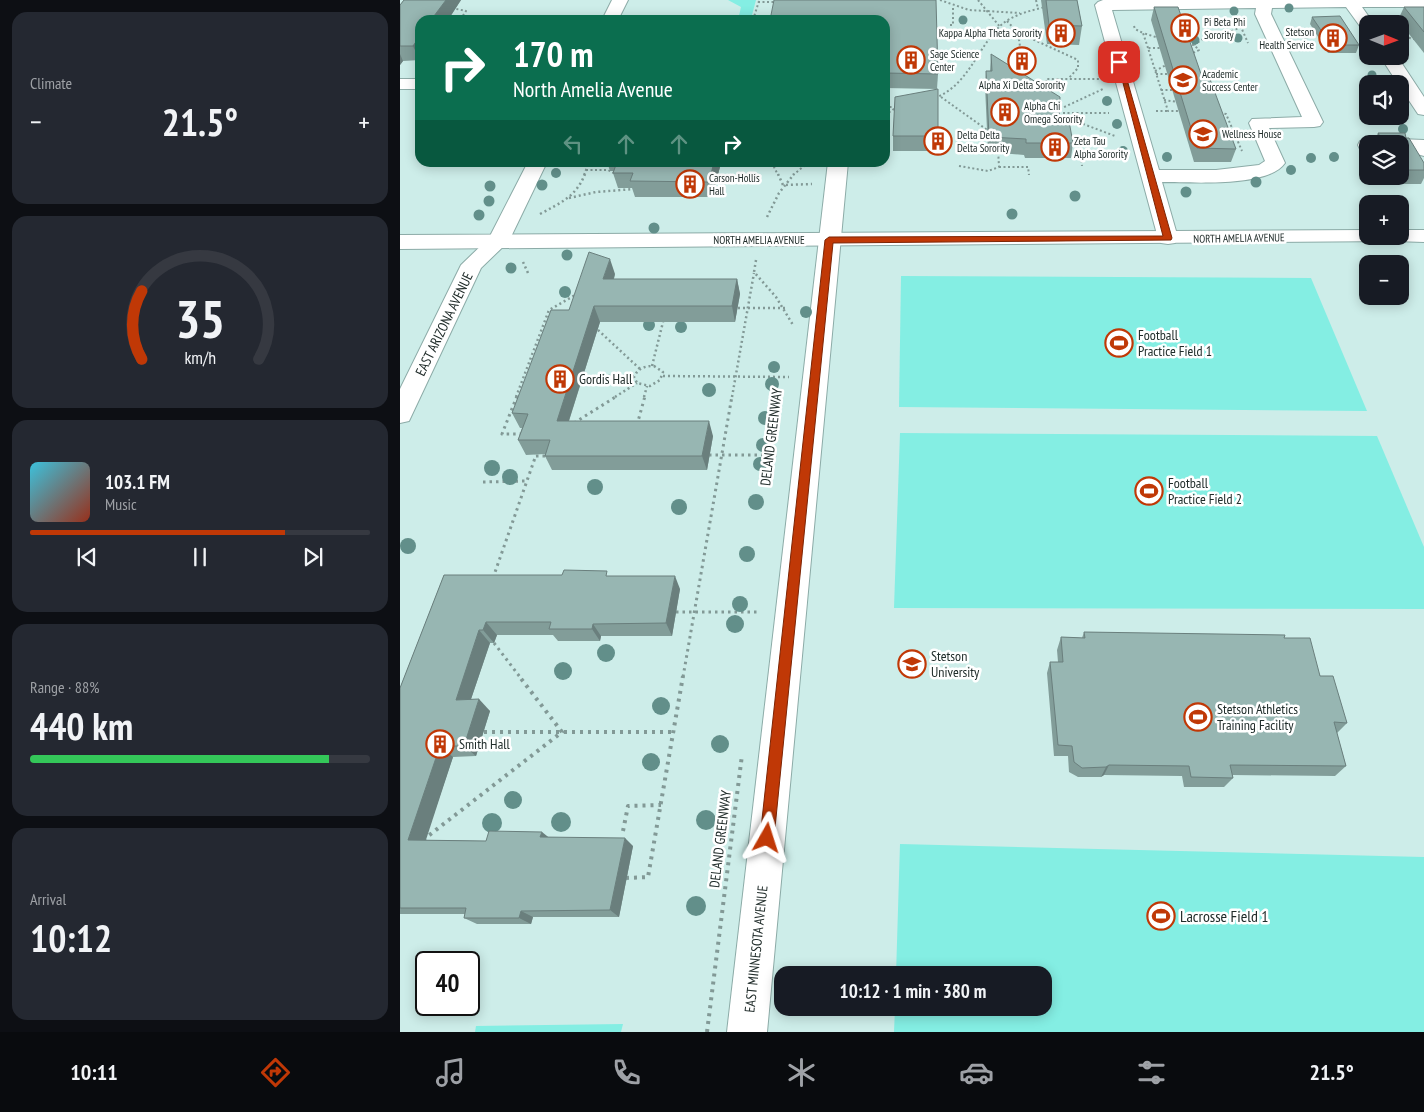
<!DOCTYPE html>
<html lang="en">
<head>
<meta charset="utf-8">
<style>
	:root { --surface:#171b24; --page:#242831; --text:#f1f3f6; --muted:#9ea1a6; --line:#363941; --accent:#c03806 }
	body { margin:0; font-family:"PT Sans Narrow",sans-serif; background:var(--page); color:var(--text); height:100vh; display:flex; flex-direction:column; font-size:19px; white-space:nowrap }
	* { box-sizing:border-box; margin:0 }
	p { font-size:16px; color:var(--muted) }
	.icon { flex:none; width:28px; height:28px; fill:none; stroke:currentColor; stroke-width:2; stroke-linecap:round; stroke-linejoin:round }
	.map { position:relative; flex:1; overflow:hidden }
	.sheet { display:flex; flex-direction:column; gap:12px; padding:12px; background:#0d0f14; width:400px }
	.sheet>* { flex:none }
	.banner { position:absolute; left:15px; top:15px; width:475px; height:152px; border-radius:15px; box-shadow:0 2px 12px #0003; background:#0b6e4f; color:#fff; overflow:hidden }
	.needle { width:32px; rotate:91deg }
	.buttons { position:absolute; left:959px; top:15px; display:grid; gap:10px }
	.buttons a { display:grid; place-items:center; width:50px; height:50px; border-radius:10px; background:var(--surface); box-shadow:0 2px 12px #0003; font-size:25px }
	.speed { position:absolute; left:15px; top:951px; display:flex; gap:10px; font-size:25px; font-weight:700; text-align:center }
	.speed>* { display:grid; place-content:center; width:65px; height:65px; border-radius:50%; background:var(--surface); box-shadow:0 2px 12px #0003; line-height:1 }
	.speed .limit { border:2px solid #111; border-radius:8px; background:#fff; color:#111 }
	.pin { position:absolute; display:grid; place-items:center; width:42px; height:42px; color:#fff; margin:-21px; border-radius:10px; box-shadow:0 2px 8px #0006 }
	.me { position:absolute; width:55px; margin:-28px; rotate:6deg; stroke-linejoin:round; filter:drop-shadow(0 0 4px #0008) }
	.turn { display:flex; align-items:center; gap:18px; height:105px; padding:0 15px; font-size:22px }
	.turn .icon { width:65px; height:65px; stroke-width:2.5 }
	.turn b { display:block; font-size:35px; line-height:42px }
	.lanes { display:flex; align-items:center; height:48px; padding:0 15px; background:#0003; justify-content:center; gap:25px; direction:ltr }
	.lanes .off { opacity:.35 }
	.big { font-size:38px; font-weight:700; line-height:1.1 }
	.sheet .tile { flex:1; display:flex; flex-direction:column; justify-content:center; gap:8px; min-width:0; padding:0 18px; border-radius:15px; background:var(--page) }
	.sheet .dial { align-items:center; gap:0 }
	.dial svg { height:130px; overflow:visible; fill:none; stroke:var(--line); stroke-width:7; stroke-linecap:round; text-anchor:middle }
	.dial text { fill:var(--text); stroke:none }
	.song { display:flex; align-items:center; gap:15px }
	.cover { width:60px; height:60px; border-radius:8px; background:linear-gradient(135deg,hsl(190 70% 55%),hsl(10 70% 35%)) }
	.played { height:5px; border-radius:2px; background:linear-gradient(90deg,var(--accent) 75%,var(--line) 75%) }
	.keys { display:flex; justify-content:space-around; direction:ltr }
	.heat { display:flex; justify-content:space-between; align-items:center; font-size:28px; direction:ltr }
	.charge { height:8px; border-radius:4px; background:linear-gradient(90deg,#34c759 88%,var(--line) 0) }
	.trip { position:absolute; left:374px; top:966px; width:278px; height:50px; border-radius:15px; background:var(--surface); box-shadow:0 2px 12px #0003; font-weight:700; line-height:50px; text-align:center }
	.menu { display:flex; height:80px; justify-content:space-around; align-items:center; background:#090b0e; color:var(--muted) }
	.menu .icon { width:35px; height:35px }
	.menu .current { color:var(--accent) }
	.menu b { font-size:22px; color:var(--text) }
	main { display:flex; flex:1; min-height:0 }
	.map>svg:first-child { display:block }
	.green { fill:#84eee3 }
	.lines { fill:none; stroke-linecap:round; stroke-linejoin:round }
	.minor-casing { stroke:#8caba7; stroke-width:2 }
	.major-casing { stroke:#8caba7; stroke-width:2 }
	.path-far3 { stroke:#829996; stroke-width:2; stroke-dasharray:2 2.5; stroke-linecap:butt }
	.path-far2 { stroke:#829996; stroke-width:2.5; stroke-dasharray:2 3; stroke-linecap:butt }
	.path-far1 { stroke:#829996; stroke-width:3; stroke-dasharray:2.5 4; stroke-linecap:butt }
	.path { stroke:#829996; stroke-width:4; stroke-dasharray:3 5; stroke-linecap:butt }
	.minor { fill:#fff; fill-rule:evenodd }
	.major { fill:#fff; fill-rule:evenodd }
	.tree { fill:#628f8a }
	.wall { fill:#829d99 }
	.shaded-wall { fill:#6a7f7d }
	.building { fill:#97b6b2; stroke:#6a7f7d }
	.route { fill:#c03806; stroke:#7d2404 }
	.labels { text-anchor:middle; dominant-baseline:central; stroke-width:5; stroke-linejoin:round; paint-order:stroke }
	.far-poi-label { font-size:11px; fill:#202c2a; stroke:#fff; text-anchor:start }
	.far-street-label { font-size:11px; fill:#202c2a; stroke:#fff }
	.street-label { font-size:14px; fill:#202c2a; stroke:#fff }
	.poi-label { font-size:14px; fill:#202c2a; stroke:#fff; text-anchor:start }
	.near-poi-label { font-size:16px; fill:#202c2a; stroke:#fff; text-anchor:start }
</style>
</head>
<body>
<main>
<section class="sheet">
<div class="tile"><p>Climate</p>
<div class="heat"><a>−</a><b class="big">21.5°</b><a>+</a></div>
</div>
<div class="tile dial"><svg viewBox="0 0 100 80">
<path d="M14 69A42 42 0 1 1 86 69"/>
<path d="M14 69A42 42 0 0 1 14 27" stroke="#c03806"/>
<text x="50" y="56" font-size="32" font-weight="700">35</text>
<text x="50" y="72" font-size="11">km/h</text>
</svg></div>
<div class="tile">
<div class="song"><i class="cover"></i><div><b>103.1 FM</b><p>Music</p></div></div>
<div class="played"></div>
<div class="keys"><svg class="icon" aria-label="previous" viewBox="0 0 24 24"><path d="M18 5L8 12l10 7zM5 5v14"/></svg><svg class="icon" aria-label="pause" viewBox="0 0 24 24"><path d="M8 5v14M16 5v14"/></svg><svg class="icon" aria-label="next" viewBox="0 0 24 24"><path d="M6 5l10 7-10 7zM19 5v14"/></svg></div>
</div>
<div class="tile"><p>Range · 88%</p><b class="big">440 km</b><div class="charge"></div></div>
<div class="tile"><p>Arrival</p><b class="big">10:12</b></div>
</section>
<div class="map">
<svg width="1024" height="1032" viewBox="0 0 1024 1032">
	<rect width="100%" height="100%" fill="#cdede9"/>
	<g class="green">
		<polygon points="328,0 356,0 351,19 338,20 341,7"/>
		<polygon points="501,276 911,278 967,411 499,407"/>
		<polygon points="500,433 977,436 1024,547 1024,609 494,608"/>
		<polygon points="500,844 1024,857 1024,1032 494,1032 495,1008 642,1008 642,975 496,975"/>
		<polygon points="223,1024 221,1032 75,1032 76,1026"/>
	</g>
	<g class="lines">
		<g class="minor-casing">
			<g id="minor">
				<polygon points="212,0 228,0 218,20 202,20"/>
				<path d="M703,0H1024V7H962L974,24H968V31L962,29L946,7L872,8L871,14L923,122L920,126L914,127L869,128L885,163C868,188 790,182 762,182L778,238L775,243L768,244L761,243L758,238L695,5L698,2ZM856,8L855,14L902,117L852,119L849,123L865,161L859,165L816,170H759L712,10Z"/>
				<polygon points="980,56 997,56 1024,97 1024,115 1018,114 1000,87 1000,84 998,84"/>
				<rect x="0" y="79" width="20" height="10"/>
				<polygon points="968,139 975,141 977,144 968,144 968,151 960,149 958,145 960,141"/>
				<polygon points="1000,139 1024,140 1024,156 1017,154 1015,151 1000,151 1000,144 991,144 993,141"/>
				<polygon points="128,162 147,162 109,241 81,268 9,421 0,423 0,389 61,265 89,238"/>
				<polygon points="428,162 448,162 367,1032 327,1032"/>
			</g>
		</g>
		<g class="major-casing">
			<polygon id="major" points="968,230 968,236 1000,236 1000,230 1024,230 1024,242 994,241 0,249 0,235"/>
		</g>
		<g class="path-far3">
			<polyline points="540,0 569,10 620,13"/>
			<polyline points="578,0 600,27"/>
			<polyline points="636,0 638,9"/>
			<polyline points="358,2 378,2"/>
			<polyline points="52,8 66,11 60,20"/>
			<polyline points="353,19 362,19"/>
			<polyline points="353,20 359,1"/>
			<polyline points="607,21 618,33 621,53"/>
			<polyline points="550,25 553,25 553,7"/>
			<polyline points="734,26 735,29 743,33"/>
			<polyline points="617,32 678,60 678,68 668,79"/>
			<polyline points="1000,36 1024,41"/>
			<path d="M783,44L794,45L799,50C792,55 785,54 780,48Z"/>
			<polyline points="794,45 803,39 821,36 841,27 848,43"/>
			<polyline points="748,48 743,33 759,38"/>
			<polyline points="764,48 748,48 768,111 782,111"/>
			<polyline points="755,71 768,64"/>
			<polyline points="756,74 767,74"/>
			<polyline points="761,90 772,90"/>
			<polyline points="648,91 646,79 699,79"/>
			<polyline points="541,97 590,132"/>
			<path d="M535,98C568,85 576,51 599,27C611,15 629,11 645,7"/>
			<polyline points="764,100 778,102"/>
			<polyline points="485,107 496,107"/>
			<polyline points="660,109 703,89"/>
			<polyline points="756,111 768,111"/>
			<polyline points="663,113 709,113"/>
			<polyline points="820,113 826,114 842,151"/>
			<polyline points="485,115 497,107"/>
			<polyline points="662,116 715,136"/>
			<polyline points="681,156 682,166"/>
			<polyline points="375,162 374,167 378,175"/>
			<polyline points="559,166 588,171 599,167 598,149"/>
			<polyline points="599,167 628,167 629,175"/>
			<polyline points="186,170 208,170 215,174"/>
			<polyline points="184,175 189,162"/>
			<polyline points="393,175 409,162"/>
		</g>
		<g class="path-far2">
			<polyline points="378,174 383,185 412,184"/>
			<polyline points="169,198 196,192 234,189"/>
			<path d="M140,214C160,203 176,197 185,174"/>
			<polyline points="367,217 379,193 394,174"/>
			<polyline points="356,260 354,272 376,297 393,325"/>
			<polyline points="123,262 128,273"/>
			<polyline points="338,308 385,308"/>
			<polyline points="198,330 240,369"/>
			<polyline points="252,366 263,322"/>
			<path d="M254,366L263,372L260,380L250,386L237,383L234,377C238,368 245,366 254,366Z"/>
			<polyline points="198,376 234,376"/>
			<polyline points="263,376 389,377"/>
			<polyline points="116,397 149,310 177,294"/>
			<polyline points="215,397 237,383"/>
			<polyline points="244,397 247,386"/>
			<polyline points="332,397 354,273"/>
		</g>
		<g class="path-far1">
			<polyline points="117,396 102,434 124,434"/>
			<polyline points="174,423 217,396"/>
			<polyline points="237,425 245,396"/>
			<polyline points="309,455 379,455"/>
			<polyline points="136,456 149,456"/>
			<polyline points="83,482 127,481"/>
			<polyline points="93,578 136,455"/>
			<polyline points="276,612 360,612"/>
			<polyline points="94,643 120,677"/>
			<polyline points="283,677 332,396"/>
		</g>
		<g class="path">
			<polyline points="84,732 273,732"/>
			<polyline points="223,831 228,806 261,805"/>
			<polyline points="23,840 162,732 119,676"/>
			<polyline points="226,878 248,877 283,676"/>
			<polyline points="307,1032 342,755"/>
		</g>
		<use href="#minor" class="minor"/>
		<use href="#major" class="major"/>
	</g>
	<g class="tree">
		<circle cx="889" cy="8" r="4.5"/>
		<circle cx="834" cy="11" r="4.5"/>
		<circle cx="563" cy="20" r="4.5"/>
		<circle cx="555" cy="34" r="4.5"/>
		<circle cx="906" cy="34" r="4.5"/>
		<circle cx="838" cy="38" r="4.5"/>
		<circle cx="795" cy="40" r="4.5"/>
		<circle cx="972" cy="75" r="4.5"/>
		<circle cx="707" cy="101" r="5"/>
		<circle cx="717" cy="124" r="5"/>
		<circle cx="1003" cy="129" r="5"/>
		<circle cx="723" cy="151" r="5"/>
		<circle cx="767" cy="157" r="5"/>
		<circle cx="934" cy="157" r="5"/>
		<circle cx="911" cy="158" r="5"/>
		<circle cx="891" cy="170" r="5"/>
		<circle cx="156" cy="173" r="5"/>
		<circle cx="856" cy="182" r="5.5"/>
		<circle cx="142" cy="185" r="5.5"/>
		<circle cx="90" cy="186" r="5.5"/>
		<circle cx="786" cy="192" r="5.5"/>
		<circle cx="675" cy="196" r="5.5"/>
		<circle cx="89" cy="201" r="5.5"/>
		<circle cx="612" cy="214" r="5.5"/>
		<circle cx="79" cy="215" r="5.5"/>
		<circle cx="254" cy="228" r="5.5"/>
		<circle cx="167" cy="255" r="5.5"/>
		<circle cx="111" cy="268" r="5.5"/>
		<circle cx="165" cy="292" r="6"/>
		<circle cx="406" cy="312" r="6"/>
		<circle cx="249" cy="325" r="6"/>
		<circle cx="281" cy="327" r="6"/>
		<circle cx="374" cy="367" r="6"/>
		<circle cx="372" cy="384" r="7"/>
		<circle cx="309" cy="390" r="7"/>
		<circle cx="365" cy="418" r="7"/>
		<circle cx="363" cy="445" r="7"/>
		<circle cx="360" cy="464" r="7"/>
		<circle cx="92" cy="468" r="8"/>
		<circle cx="110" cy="477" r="8"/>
		<circle cx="195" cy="487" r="8"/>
		<circle cx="356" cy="502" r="8"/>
		<circle cx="279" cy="507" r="8"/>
		<circle cx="8" cy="546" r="8"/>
		<circle cx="347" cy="554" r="8"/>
		<circle cx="340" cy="604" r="8"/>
		<circle cx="335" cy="624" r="9"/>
		<circle cx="206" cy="653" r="9"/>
		<circle cx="163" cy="671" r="9"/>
		<circle cx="261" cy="706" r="9"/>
		<circle cx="320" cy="744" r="9"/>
		<circle cx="251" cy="762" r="9"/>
		<circle cx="113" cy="800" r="9"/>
		<circle cx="306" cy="820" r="10"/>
		<circle cx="161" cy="822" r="10"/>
		<circle cx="92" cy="823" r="10"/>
		<circle cx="296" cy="906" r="10"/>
	</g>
	<g class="wall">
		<polygon points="4,0 61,0 48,20 20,20 20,60 3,61 0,65 0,5"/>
		<polygon points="641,0 677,0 682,26 679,45 647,44"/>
		<polygon points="754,7 801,74 836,149 831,162 794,162 751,20"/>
		<polygon points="1004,7 1024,7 1024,53 998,20"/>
		<polygon points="912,17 959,45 956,53 928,53 910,24"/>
		<polygon points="485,20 538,74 537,89 485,88"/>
		<polygon points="591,54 659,121 673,143 671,158 625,158 624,155 588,152 585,86 586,71 590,71"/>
		<polygon points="978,133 1006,138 1024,170 1024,178 1021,184 992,184 988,176 1000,176 1000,144 973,144"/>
		<rect x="493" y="136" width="45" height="15"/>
		<polygon points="207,162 319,162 320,167 312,197 235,197 232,188 218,188 213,173 214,171 210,171"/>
		<polygon points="215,274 214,279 337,279 340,294 335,322 200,322 169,421 313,436 307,470 152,470 145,456 145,454 126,455 118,440 122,428 120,428 112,413 169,310"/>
		<polygon points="44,575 210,576 280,589 272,636 201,636 200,641 158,641 153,635 97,635 94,643 90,643 71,699 90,711 76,756 53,757 25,840 86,841 149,837 233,846 219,917 133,917 131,924 77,924 64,918 65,914 0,914 0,688"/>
		<polygon points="684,632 884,638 920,676 947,723 937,733 946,766 935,776 833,775 833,778 824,787 784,787 782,776 704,775 701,777 678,777 669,772 668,756 654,756 647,673 650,662 658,662 657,650 661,637 682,638"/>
	</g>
	<g class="shaded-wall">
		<polygon points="46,0 61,0 48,20 31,20"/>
		<polygon points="20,36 20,61 13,46"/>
		<polygon points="0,54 3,61 0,65"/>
		<polygon points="313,162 319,162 320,167 312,197 309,182"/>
		<polygon points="210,259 215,274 209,294 203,279"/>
		<polygon points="337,279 340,294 335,322 332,306"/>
		<polygon points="194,306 200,322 164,436 157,421"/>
		<polygon points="309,421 313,436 307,470 302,456"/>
		<polygon points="275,576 280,589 272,636 266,623"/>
		<polygon points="86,622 97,635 94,643 83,630"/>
		<polygon points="193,624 201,636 200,641 192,629"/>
		<polygon points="79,630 90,643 67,711 56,700"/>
		<polygon points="79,699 90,711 76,756 64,746"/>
		<polygon points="40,746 53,757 23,849 8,840"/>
		<polygon points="709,765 704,775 701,777 706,767"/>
		<polygon points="142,832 152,840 140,837"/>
		<polygon points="225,838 233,846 219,917 210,910"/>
		<polygon points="121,911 133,917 131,924 119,918"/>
	</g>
	<g class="building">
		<polygon points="4,0 46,0 31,20 20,20 20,36 13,46 0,46 0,5"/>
		<polygon points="374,0 536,0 538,74 485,73 485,20 370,20"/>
		<polygon points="646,0 677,0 682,26 649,25"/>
		<polygon points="754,7 778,7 801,74 808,74 836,149 797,148"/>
		<polygon points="1004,7 1024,7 1024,32"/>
		<polygon points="940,16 959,45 931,45 912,17"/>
		<polygon points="591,54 660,97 659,121 669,121 673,143 626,143 626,139 589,137 586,71 592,71"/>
		<polygon points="538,89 538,136 493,136 495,97"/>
		<polygon points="978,133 1005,133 1006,138 1009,138 1024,163 1024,170 1000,170 1000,144 984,144"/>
		<polygon points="217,162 314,162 309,182 230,181 233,173 213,173"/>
		<polygon points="189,252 210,259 203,279 337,279 332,306 194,306 157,421 309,421 302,456 145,456 150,440 118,440 128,414 112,413 151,310 169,310"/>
		<polygon points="164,570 207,571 206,576 275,576 266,623 193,624 192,629 149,629 151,622 86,622 83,630 79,630 56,700 79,699 64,746 40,746 8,840 86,841 89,831 142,832 140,837 225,838 210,910 121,911 119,918 64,918 66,908 0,908 0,688 44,575 162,575"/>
		<polygon points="684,632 885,635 884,638 910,638 920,676 933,676 947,723 934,722 946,766 830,765 833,778 791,777 789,766 709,765 706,767 682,768 674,762 672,746 658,745 650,662 663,662 661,637 685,638"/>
	</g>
	<polygon class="route" points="717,60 722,62 772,238 771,240 433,243 374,838 372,843 367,845 362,843 360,838 425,240 429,237 763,236"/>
	<defs>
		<g id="building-ring" transform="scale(1.4375)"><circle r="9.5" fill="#fff" stroke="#c03806" stroke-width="1.5"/><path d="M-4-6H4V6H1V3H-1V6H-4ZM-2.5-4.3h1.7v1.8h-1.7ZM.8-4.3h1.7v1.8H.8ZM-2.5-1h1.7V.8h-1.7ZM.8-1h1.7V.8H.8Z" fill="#c03806"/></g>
		<g id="university-ring" transform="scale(1.4375)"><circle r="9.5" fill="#fff" stroke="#c03806" stroke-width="1.5"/><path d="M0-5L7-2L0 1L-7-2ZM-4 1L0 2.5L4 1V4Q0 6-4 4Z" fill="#c03806"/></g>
		<g id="stadium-ring" transform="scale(1.4375)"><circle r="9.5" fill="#fff" stroke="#c03806" stroke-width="1.5"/><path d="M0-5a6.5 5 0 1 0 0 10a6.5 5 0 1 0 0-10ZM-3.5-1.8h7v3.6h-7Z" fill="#c03806"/></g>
	</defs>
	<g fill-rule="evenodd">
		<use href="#building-ring" x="785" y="28"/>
		<use href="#building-ring" x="661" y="33"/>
		<use href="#building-ring" x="933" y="38"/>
		<use href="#building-ring" x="511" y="60"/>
		<use href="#building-ring" x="622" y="61"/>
		<use href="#university-ring" x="783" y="80"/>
		<use href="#building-ring" x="605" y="112"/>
		<use href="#university-ring" x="803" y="134"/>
		<use href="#building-ring" x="538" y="141"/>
		<use href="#building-ring" x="655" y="147"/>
		<use href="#building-ring" x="290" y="184"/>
		<use href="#stadium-ring" x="719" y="343"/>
		<use href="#building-ring" x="160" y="379"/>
		<use href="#stadium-ring" x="749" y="491"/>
		<use href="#university-ring" x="512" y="664"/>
		<use href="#stadium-ring" x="798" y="717"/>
		<use href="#building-ring" x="40" y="744"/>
		<use href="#stadium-ring" x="761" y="916"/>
	</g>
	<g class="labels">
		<g class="far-poi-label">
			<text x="804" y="22">Pi Beta Phi<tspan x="804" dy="13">Sorority</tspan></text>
			<text x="914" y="32" text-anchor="end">Stetson<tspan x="914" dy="13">Health Service</tspan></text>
			<text x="642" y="33" text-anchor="end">Kappa Alpha Theta Sorority</text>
			<text x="530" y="54">Sage Science<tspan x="530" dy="13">Center</tspan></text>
			<text x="802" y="74">Academic<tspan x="802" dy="13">Success Center</tspan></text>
			<text x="622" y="85" text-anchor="middle">Alpha Xi Delta Sorority</text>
			<text x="624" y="106">Alpha Chi<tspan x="624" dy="13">Omega Sorority</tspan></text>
			<text x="822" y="134">Wellness House</text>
			<text x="557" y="135">Delta Delta<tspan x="557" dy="13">Delta Sorority</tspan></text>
			<text x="674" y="141">Zeta Tau<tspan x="674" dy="13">Alpha Sorority</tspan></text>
			<text x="309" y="178">Carson-Hollis<tspan x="309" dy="13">Hall</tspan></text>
		</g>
		<g class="far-street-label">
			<text transform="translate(839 238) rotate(-1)">NORTH AMELIA AVENUE</text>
			<text x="359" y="240">NORTH AMELIA AVENUE</text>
		</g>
		<g class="street-label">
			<text transform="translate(44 324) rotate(-64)">EAST ARIZONA AVENUE</text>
			<text transform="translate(371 437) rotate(-83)">DELAND GREENWAY</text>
			<text transform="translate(320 839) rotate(-83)">DELAND GREENWAY</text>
			<text transform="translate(356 949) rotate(-84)">EAST MINNESOTA AVENUE</text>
		</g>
		<g class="poi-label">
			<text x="738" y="335">Football<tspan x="738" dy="16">Practice Field 1</tspan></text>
			<text x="179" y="379">Gordis Hall</text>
			<text x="768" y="483">Football<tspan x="768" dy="16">Practice Field 2</tspan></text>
			<text x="531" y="656">Stetson<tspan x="531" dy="16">University</tspan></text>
			<text x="817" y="709">Stetson Athletics<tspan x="817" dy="16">Training Facility</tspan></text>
			<text x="59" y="744">Smith Hall</text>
		</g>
		<g class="near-poi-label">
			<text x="780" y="916">Lacrosse Field 1</text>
		</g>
	</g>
</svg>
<div class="buttons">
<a><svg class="needle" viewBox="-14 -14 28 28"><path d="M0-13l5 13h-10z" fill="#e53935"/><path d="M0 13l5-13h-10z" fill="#9ea1a6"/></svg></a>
<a><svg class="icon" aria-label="sound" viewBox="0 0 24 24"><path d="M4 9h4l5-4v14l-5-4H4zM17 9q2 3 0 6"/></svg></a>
<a><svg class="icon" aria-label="layers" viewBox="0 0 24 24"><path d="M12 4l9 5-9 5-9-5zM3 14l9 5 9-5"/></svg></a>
<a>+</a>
<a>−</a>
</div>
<div class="speed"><div class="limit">40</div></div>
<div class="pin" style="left:719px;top:62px;background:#d93025"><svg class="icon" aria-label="arrive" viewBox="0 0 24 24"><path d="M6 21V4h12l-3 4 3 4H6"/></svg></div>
<svg class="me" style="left:367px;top:838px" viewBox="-20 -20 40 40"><path d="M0-17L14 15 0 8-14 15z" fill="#c03806" stroke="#fff" stroke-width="4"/></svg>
<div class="trip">10:12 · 1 min · 380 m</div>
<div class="banner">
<div class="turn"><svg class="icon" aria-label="right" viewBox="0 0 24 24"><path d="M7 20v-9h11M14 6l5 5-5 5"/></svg><div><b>170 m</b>North Amelia Avenue</div></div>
<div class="lanes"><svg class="icon off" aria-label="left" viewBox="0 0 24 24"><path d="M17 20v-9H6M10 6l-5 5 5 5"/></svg><svg class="icon off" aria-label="ahead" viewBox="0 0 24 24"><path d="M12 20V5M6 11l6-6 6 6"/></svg><svg class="icon off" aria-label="ahead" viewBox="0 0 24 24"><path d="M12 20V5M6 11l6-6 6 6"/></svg><svg class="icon" aria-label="right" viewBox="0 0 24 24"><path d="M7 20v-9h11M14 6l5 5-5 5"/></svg></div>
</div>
</div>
</main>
<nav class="menu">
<b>10:11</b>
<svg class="icon current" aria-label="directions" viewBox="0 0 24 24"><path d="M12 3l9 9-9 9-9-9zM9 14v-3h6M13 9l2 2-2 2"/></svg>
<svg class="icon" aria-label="music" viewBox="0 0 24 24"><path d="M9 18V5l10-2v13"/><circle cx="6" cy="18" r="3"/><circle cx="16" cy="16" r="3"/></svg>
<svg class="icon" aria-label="phone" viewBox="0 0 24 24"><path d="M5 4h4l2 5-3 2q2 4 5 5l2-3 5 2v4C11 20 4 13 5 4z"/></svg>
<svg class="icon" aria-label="climate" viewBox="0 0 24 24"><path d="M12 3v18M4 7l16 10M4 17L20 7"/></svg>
<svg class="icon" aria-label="car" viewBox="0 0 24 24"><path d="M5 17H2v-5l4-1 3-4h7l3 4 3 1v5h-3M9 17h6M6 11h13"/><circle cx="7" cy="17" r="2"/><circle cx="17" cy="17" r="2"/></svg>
<svg class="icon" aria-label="filters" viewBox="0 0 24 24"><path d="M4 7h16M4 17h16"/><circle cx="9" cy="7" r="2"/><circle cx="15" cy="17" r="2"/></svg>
<b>21.5°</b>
</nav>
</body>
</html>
